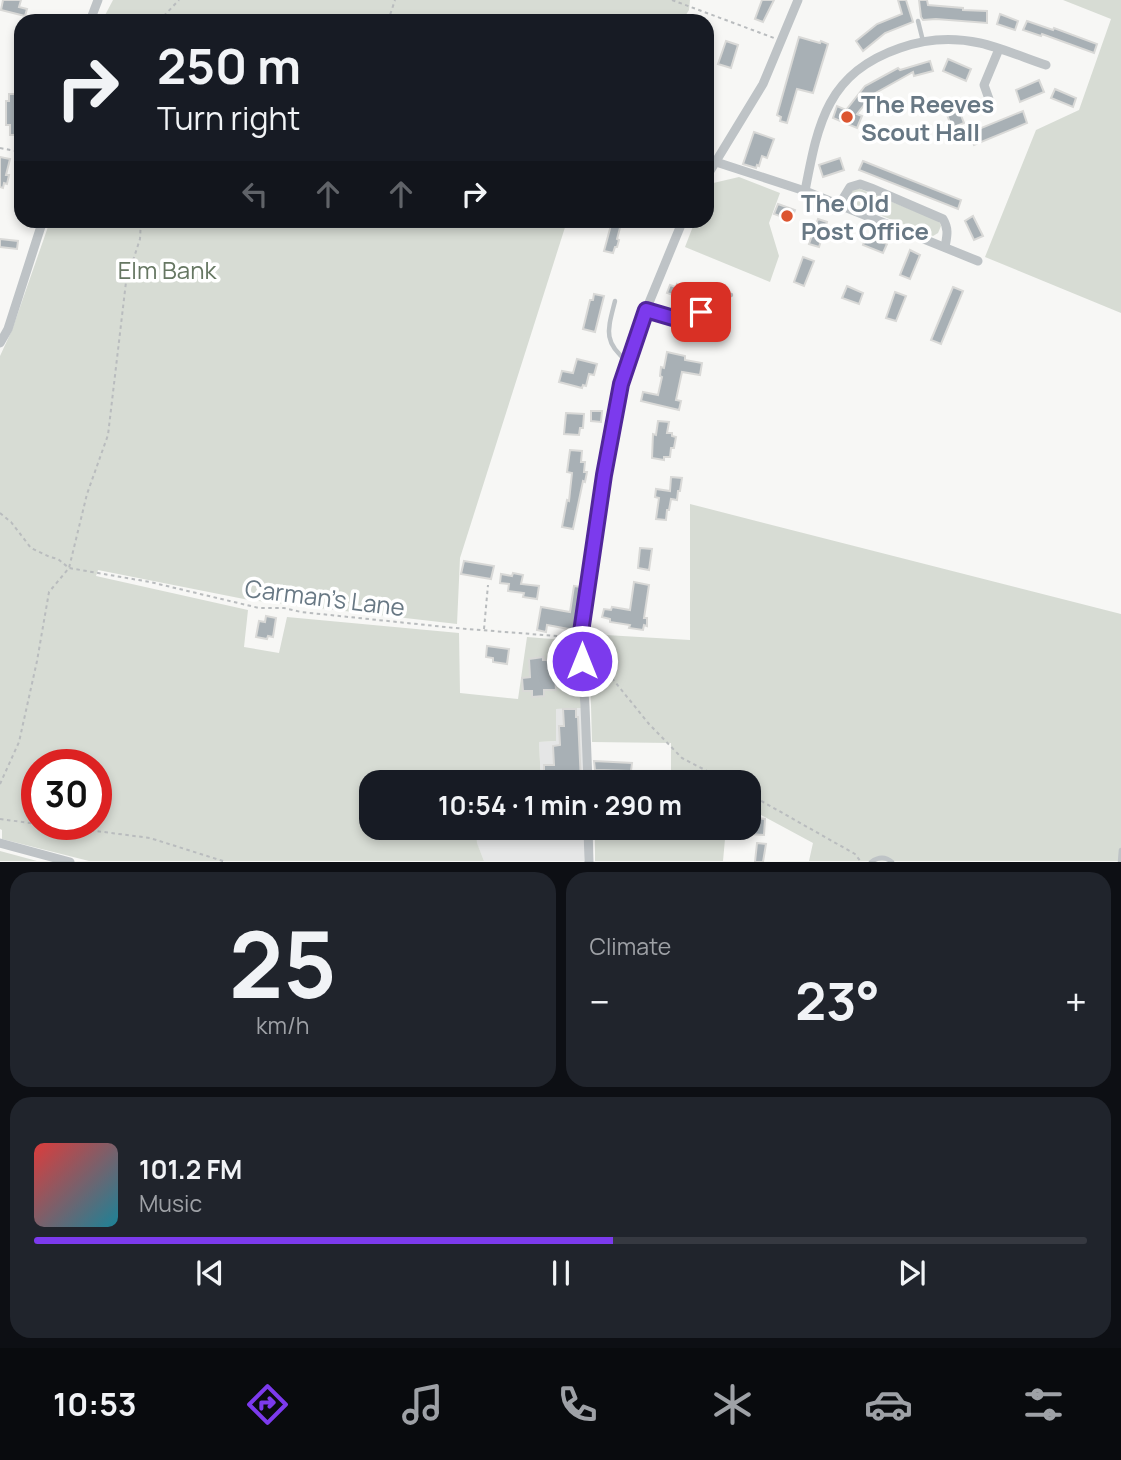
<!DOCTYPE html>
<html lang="en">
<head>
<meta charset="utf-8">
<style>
	:root { --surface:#171b24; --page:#20242c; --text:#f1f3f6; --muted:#9ea1a6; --line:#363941; --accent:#7c3aed }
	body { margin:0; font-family:Manrope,sans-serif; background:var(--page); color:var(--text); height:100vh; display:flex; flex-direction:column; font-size:26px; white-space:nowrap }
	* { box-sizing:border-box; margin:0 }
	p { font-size:23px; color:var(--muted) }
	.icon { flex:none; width:38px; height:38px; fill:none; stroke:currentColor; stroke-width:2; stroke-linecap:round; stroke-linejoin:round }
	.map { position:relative; height:862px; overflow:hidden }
	.sheet { display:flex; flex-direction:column; gap:10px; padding:10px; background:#0d0f14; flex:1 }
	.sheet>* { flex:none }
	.guide { position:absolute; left:14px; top:14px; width:700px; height:214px; border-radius:21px; box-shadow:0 4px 10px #0003; background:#171b24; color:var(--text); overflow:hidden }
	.speed { position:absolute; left:21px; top:749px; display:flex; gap:14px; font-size:35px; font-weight:700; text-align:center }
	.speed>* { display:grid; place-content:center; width:91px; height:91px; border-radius:50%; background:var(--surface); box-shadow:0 4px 10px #0003; line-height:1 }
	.speed .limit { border:10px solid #d22; background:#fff; color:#111 }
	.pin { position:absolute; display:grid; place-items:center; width:60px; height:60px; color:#fff; margin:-30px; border-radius:14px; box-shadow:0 4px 10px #0006 }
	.me { position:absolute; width:77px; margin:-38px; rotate:0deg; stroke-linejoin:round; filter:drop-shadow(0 0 5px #0008) }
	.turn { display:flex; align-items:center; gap:24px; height:147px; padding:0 28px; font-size:32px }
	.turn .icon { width:91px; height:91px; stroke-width:2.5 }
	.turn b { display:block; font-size:49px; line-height:60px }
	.lanes { display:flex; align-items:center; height:66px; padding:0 28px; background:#0003; justify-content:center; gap:35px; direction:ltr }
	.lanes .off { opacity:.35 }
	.big { font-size:52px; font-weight:700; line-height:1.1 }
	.sheet .card { flex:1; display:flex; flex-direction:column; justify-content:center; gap:10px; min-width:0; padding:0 24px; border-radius:21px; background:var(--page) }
	.sheet .dial { align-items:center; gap:0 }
	.dial b { font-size:91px; line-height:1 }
	.song { display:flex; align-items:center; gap:21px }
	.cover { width:84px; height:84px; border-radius:10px; background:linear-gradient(135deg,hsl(0 70% 55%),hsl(190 70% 35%)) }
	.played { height:7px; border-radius:4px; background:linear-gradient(90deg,var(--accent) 55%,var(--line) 55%) }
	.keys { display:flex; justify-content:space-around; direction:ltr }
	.heat { display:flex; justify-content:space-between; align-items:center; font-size:38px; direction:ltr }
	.sheet .tiles { flex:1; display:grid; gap:10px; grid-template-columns:1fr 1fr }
	.card:last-child { grid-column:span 2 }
	.trip { position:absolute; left:359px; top:770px; width:402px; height:70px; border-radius:21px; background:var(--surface); box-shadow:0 4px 10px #0003; font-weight:700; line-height:70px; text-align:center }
	.tabs { display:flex; height:112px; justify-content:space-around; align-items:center; background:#090b0e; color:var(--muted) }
	.tabs .icon { width:49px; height:49px }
	.tabs .active { color:var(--accent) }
	.tabs b { font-size:32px; color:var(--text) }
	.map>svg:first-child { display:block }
	.built { fill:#e5e6e6 }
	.green { fill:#d7dcd4; fill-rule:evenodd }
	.building { fill:#a8b0b5; stroke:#d9d9d7; stroke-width:2 }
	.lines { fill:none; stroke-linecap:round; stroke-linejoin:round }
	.path { stroke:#b9bcbe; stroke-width:2; stroke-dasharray:3.5 3.5; stroke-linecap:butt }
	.service { stroke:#bec3c6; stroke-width:4.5 }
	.minor { stroke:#bec3c6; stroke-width:9 }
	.route-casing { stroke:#51269a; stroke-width:18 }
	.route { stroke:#7c3aed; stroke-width:12 }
	.poi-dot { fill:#dc5530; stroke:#fff; stroke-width:2.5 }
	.labels { text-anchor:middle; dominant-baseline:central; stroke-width:7; stroke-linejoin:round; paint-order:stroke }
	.poi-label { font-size:24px; font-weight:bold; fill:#687884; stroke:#fff; text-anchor:start }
	.park-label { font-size:24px; fill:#667762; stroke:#fff }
	.street-label { font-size:24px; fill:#687884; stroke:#fff }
</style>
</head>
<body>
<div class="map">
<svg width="1121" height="862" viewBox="0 0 1121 862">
	<rect width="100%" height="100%" fill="#f7f7f5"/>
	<g class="built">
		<polygon points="581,708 585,782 541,782 539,742 556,741 555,709"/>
		<polygon points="476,828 585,828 584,861 484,861 477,844"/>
	</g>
	<g class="green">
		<polygon points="113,0 690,0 689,10 682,21 102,21"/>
		<polygon points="1063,0 1121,0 1121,313 985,257 1036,130 1079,110 1111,19"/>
		<polygon points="739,177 780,193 769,223 779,256 770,282 685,247 695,221 707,220 707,190 709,184"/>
		<polygon points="858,188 939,221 941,226 938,233 933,236 849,203 850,193 854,189"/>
		<path d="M50,221H567L460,558L457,624L249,600L98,570L96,576L248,610L244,647L279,653L287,617L459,633L460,693L518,699L527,637L577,641L581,708L556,709V741L539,742L541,782H371V828H476L477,843L484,861H89L2,839V830L0,829V356L12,330ZM37,765H96V824H37Z"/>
		<polygon points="690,504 1121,614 1121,861 809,861 813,843 761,815 761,805 749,804 749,782 671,782 671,743 592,742 589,634 690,640"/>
		<polygon points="679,828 726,828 723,861 595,861 595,831 678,831"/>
		<polygon points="0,851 37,861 0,861"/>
	</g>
	<g class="building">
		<polygon points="3,0 21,0 19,7 27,9 25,16 1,10"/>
		<polygon points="762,0 774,0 763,22 755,19"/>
		<polygon points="898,0 906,0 913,22 885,33 863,51 856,41 877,24 902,14"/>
		<polygon points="919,0 927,0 928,5 963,8 963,10 987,11 987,23 936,19 923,20 921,17"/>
		<polygon points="1000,14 1018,21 1015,30 997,24"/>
		<polygon points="1027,21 1053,30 1054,28 1097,44 1094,53 1042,34 1041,36 1023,30"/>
		<polygon points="799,37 820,43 821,41 828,44 813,93 797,89 787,123 780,121 781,117 777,115"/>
		<polygon points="726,41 738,45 731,68 718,64"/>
		<polygon points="948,59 971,69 966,81 943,71"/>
		<polygon points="930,61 933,71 914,76 913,72 872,95 857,114 862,116 857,128 833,118 837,106 846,110 865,86 898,68 900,70"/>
		<polygon points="1039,80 1044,92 1020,102 1016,90"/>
		<polygon points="1055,89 1076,98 1073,107 1051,98"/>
		<polygon points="9,94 19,94 19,101 21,101 21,126 19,126 18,135 10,135 10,125 6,125 6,101 9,101"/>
		<polygon points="955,100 964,123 952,128 943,104"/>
		<polygon points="1023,111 1027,123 974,145 969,133"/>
		<polygon points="754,132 774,139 767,158 762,156 759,166 757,165 756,168 743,164"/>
		<polygon points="0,157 10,159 6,175 9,175 7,184 4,183 3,188 0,187"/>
		<polygon points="840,158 844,170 823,177 819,165"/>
		<polygon points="863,161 961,200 958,209 859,170"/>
		<polygon points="778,204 795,210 791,220 774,214"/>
		<polygon points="973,216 983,236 974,240 965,221"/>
		<polygon points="818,219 827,222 819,247 809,244"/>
		<polygon points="613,222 621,224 617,239 619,240 617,247 615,247 613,253 604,251 611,225 613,225"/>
		<polygon points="866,236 887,244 883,253 863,245"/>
		<polygon points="0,239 18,241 17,249 0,247"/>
		<polygon points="910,250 920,255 910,279 900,275"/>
		<polygon points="803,257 814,261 804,286 794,282"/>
		<polygon points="677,284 692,291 689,301 667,293 670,285 676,287"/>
		<polygon points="847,286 863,293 859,304 842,298"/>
		<polygon points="953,287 963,291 941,344 931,340"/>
		<polygon points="895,292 906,296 896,321 886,318"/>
		<polygon points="594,294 604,296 595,332 583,329 590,300 593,300"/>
		<polygon points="667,352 685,356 685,360 702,363 700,375 682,372 676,400 681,401 679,410 641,401 643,392 658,395 662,377 660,376 661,367 664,368"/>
		<polygon points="577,359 597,364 594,375 589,374 586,386 583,385 582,388 559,382 562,371 573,373"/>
		<polygon points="591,411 602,411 601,422 591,421"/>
		<polygon points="566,413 584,414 583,428 580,428 579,435 564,434"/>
		<polygon points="658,421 669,422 667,433 672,433 672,436 676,437 674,448 671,448 670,457 664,457 664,460 652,458 653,434 656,435"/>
		<polygon points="570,450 582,451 581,462 585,462 584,472 587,472 585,482 583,481 573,529 562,527 567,500 569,501 572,473 567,472"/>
		<polygon points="671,477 682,478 680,491 678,491 677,500 671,499 669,510 667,510 666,520 656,519 659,498 655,497 656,489 670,491"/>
		<polygon points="640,548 652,549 649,570 638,568"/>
		<polygon points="464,561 494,566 491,579 461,574"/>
		<polygon points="513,573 523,575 521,584 539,586 537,599 523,597 524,593 508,591 509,584 500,583 501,574 512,576"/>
		<polygon points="634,582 649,585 644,618 647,618 647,626 644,625 643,630 629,628 630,625 610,622 610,619 602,617 604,609 611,610 612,607 630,610"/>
		<polygon points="574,586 581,587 574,630 547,625 546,632 537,630 541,607 570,612"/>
		<polygon points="266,616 276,618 273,637 268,636 267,639 256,637 259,621 265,622"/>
		<polygon points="487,646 509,649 507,664 493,662 493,658 486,657"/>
		<polygon points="543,657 543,660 554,660 556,690 544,690 544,696 532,697 532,691 523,691 522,678 530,677 529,659"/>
		<polygon points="563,709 576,709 576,717 578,717 581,782 544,782 544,765 554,765 553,746 560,745 559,726 564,726"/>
		<polygon points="594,761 632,763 631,771 595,770"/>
		<polygon points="749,806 759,807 757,818 765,819 764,835 749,834"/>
		<polygon points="757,843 766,844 763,862 755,862"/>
	</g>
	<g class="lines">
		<g class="path">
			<polyline points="672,0 774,38"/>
			<polyline points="159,21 179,0"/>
			<polyline points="388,21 395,0"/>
			<polyline points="0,148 21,152"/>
			<polyline points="0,513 11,522 31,548 50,557 58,559 69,568 150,582 259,608 284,608 301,612 455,628 569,637"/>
			<polyline points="484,629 488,585"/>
			<polyline points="590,651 649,724 682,758 728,782"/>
			<polyline points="0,784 19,742 37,661 49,592 69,568 87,494 108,435 126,282 140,239 141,220"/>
			<polyline points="749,794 855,854 861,862"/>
			<polyline points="0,819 37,824"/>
			<polyline points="42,824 150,838 226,862"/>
		</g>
		<g class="service">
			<polyline points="918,21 923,41"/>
			<path d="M615,301C608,329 602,342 628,362"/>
			<polyline points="647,311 680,320 694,320 700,314 709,296 719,293 731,295"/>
			<path d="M871,862C878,857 885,856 892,862"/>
			<polyline points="1120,862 1121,850"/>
		</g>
		<g class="minor">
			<polyline points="90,21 98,0"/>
			<polyline points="989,99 984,85 999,49"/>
			<polyline points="716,162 805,191 978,261"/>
			<polyline points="707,176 763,84 798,0"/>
			<path d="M805,191C818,123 827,73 900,48C925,39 953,37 980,43C1002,48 1025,58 1046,65"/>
			<path d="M839,205L850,187L860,184L871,188L943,219C949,229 947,236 945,247"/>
			<polyline points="0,343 8,329 43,220"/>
			<polyline points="588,782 585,706 580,639 604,475 621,384 646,310 683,220"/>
			<polyline points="588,828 589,862"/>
			<polyline points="0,843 70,862"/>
		</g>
	</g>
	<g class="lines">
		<g class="route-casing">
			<polyline id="route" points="582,661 580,639 604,475 621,384 646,310 680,320 694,320 701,312"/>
		</g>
		<use href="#route" class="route"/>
	</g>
	<g class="poi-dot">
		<circle cx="847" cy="117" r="7"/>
		<circle cx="787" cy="216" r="7"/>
	</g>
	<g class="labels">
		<g class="poi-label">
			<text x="861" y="103">The Reeves<tspan x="861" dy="28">Scout Hall</tspan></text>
			<text x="801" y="202">The Old<tspan x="801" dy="28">Post Office</tspan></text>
		</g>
		<g class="park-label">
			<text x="167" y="269">Elm Bank</text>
		</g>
		<g class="street-label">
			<text transform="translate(325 597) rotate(7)">Carman's Lane</text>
		</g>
	</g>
</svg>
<div class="speed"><div class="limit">30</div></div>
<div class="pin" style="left:701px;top:312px;background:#d93025"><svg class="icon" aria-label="arrive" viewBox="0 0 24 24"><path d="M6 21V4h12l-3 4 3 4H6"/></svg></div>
<svg class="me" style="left:582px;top:661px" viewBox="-20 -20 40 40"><circle r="17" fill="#7c3aed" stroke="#fff" stroke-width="3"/><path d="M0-11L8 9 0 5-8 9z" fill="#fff"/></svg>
<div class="trip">10:54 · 1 min · 290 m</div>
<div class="guide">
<div class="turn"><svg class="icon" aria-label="right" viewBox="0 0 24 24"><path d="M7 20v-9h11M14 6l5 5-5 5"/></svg><div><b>250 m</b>Turn right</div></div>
<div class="lanes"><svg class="icon off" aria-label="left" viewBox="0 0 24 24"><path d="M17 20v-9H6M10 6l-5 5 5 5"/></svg><svg class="icon off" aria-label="ahead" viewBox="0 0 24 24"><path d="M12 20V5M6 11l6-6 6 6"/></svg><svg class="icon off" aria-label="ahead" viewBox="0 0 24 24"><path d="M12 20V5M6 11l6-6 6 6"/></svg><svg class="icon" aria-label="right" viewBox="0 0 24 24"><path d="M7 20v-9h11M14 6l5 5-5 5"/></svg></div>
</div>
</div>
<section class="sheet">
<div class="tiles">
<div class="card dial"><b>25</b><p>km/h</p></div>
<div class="card"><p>Climate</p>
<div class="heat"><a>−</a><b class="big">23°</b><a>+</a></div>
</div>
<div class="card">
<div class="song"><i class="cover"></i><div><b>101.2 FM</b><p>Music</p></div></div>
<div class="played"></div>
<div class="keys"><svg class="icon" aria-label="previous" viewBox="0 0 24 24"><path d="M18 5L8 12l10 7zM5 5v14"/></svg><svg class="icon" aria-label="pause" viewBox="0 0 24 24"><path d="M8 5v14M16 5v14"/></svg><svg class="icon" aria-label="next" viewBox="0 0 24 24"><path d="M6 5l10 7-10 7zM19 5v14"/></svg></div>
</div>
</div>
</section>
<nav class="tabs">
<b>10:53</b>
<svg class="icon active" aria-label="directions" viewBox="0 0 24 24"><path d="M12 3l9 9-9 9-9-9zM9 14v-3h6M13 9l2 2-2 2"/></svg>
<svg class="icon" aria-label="music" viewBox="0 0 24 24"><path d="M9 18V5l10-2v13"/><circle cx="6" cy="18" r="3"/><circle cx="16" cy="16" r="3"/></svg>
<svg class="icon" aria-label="phone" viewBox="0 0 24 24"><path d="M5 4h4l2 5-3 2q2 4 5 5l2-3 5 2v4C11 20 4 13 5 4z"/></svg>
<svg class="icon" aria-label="climate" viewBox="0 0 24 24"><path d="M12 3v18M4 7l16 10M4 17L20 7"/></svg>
<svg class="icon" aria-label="car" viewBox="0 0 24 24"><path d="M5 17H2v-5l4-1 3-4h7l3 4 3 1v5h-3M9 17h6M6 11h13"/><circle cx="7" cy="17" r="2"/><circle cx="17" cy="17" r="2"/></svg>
<svg class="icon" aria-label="filters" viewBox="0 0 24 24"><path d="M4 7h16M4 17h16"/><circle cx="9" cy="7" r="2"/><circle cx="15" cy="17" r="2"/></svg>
</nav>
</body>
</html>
